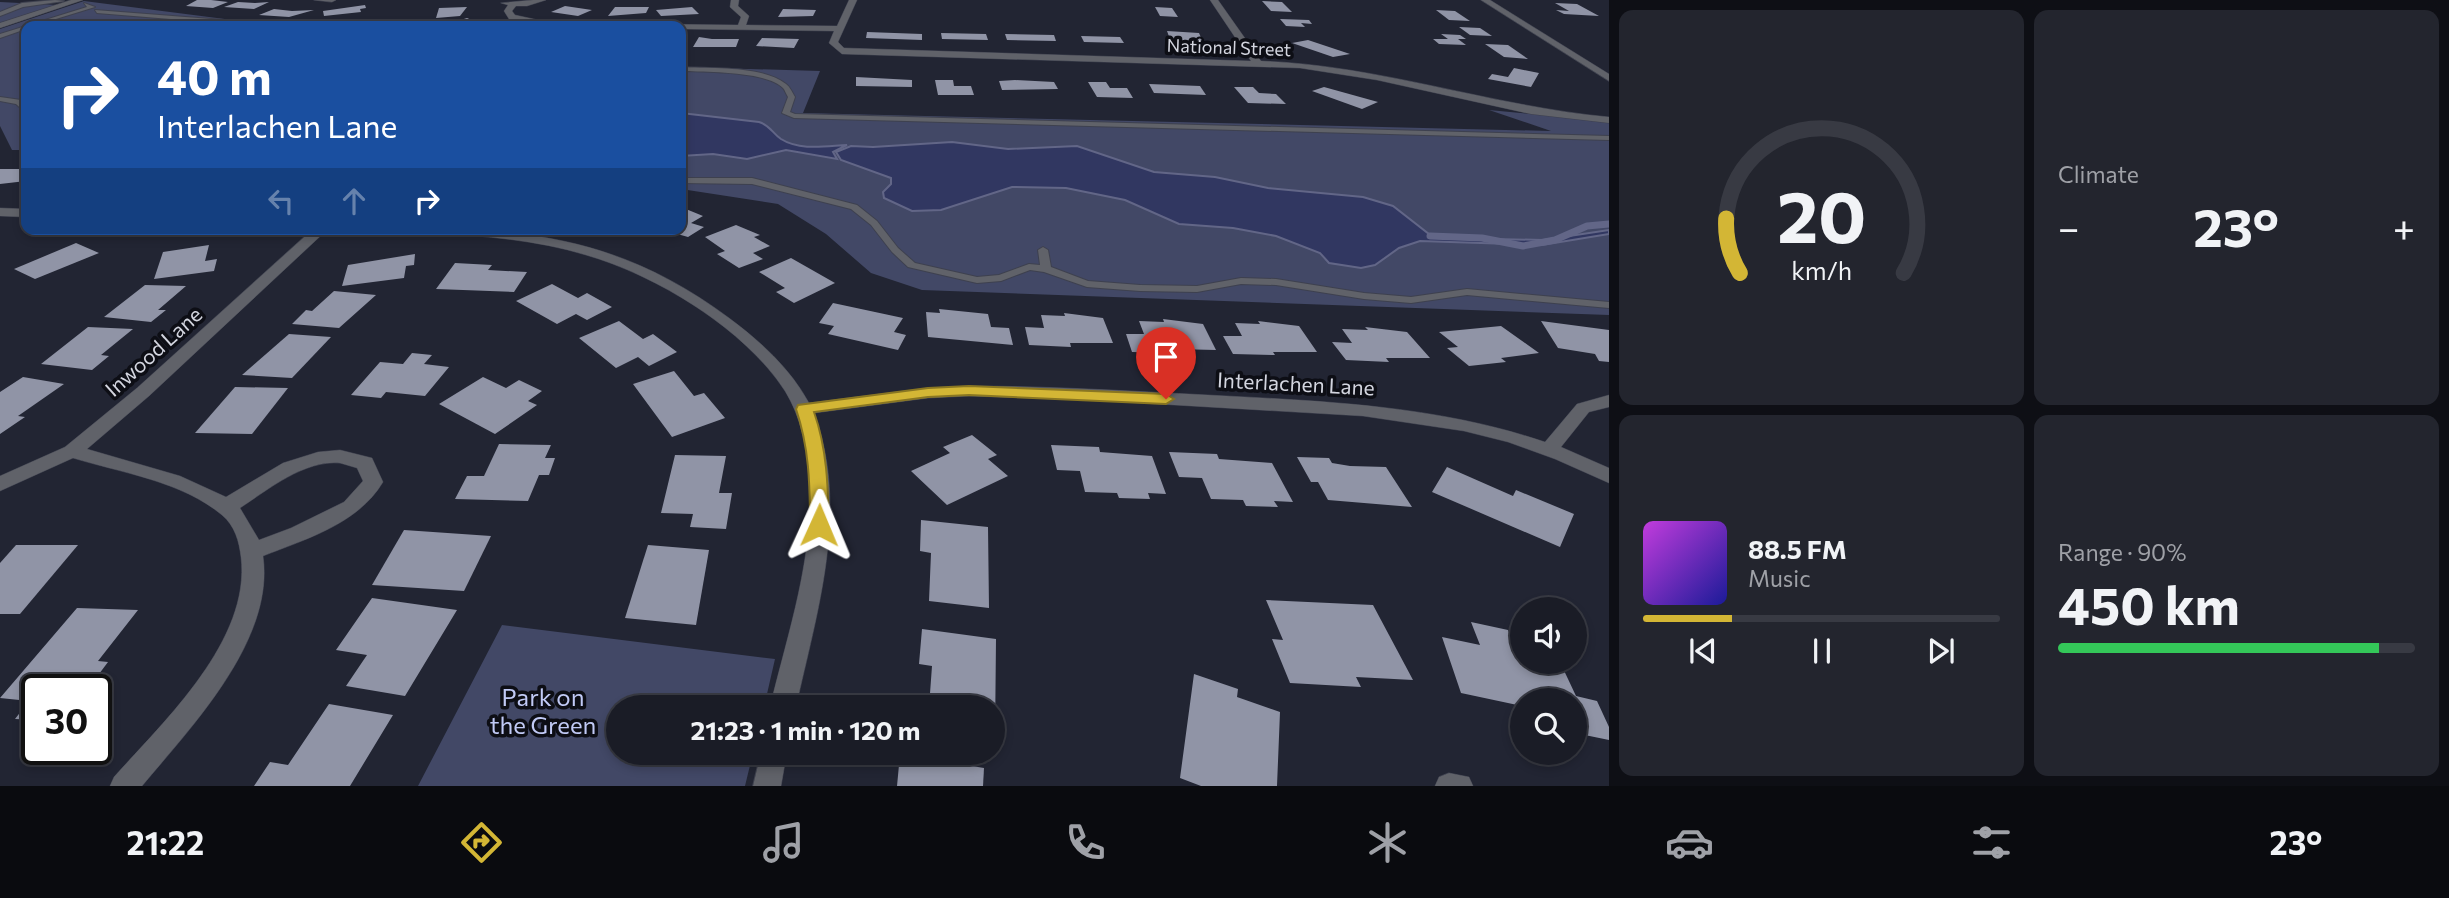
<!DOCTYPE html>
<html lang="en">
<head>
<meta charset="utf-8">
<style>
	:root { --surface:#1a1c26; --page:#23252e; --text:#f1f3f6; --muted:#9fa1a7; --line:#383a43; --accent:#d3b635 }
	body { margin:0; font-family:Commissioner,sans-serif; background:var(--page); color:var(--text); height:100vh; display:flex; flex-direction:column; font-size:26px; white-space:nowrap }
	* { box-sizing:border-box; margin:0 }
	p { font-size:23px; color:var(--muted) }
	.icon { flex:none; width:38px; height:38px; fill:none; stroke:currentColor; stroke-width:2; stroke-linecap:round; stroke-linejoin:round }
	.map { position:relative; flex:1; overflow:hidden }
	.sheet { display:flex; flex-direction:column; gap:10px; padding:10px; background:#0e0f15; width:840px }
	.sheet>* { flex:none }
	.guide { position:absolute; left:21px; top:21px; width:665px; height:214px; border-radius:14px; box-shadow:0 4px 10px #0003,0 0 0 2px var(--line); background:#1a4fa0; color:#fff; overflow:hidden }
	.fabs { position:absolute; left:1510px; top:597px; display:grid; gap:14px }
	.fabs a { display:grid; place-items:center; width:77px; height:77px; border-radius:50%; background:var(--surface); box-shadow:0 4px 10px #0003,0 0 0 2px var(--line); font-size:35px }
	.speed { position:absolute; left:21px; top:674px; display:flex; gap:14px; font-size:35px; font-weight:700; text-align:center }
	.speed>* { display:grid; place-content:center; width:91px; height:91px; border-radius:50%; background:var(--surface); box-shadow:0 4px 10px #0003,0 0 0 2px var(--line); line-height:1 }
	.speed .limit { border:4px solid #111; border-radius:10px; background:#fff; color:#111 }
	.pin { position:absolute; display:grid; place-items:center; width:60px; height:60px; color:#fff; margin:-72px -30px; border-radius:50% 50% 50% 0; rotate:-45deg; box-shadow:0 0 7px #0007 }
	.pin .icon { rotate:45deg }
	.me { position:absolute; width:77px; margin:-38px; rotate:1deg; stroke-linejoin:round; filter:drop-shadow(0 0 5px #0008) }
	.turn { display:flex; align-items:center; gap:24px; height:147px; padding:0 21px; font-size:32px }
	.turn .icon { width:91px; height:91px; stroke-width:2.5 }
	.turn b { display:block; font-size:49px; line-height:60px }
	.lanes { display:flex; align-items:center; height:66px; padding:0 21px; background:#0003; justify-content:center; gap:35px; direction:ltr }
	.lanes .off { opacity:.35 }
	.big { font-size:52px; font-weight:700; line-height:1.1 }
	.sheet .widget { flex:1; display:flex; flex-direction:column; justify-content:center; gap:10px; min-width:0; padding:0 24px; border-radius:14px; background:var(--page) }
	.sheet .dial { align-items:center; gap:0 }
	.dial svg { height:182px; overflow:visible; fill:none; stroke:var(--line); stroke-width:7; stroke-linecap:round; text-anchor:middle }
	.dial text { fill:var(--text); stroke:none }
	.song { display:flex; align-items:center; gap:21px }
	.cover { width:84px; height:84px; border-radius:10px; background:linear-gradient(135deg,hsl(290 70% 55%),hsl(240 70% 35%)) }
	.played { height:7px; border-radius:4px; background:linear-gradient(90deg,var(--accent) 25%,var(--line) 25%) }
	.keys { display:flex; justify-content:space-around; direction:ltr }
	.heat { display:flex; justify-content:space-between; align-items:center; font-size:38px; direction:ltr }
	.charge { height:10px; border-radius:5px; background:linear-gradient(90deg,#34c759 90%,var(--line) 0) }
	.sheet .tiles { flex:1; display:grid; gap:10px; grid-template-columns:repeat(2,1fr) }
	.trip { position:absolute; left:606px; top:695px; width:399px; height:70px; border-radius:35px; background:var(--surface); box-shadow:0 4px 10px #0003,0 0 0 2px var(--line); font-weight:700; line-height:70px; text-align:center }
	.menu { display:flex; height:112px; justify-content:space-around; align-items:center; background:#0a0b0f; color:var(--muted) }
	.menu .icon { width:49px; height:49px }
	.menu .active { color:var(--accent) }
	.menu b { font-size:32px; color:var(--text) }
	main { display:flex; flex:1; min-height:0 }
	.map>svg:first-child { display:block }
	.green { fill:#424866 }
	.water { fill:#313761; stroke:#626687; stroke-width:2 }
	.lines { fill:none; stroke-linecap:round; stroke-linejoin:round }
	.stream { stroke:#626687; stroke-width:7 }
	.building { fill:#9094a6 }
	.service-casing { stroke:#3e414f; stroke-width:2 }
	.minor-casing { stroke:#3e414f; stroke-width:1 }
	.tertiary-casing { stroke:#3e414f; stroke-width:1 }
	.service { fill:#606269; fill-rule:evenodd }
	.minor { fill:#606269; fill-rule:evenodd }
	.tertiary { fill:#606269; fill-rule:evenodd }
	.route { fill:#d3b635; stroke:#897622; stroke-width:2 }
	.labels { text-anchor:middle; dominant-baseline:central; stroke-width:7; stroke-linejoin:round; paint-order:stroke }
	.far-street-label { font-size:18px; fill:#d3d5df; stroke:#0d0e15 }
	.street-label { font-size:21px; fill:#d3d5df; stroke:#0d0e15 }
	.near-park-label { font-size:24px; fill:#c1caf6; stroke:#0d0e15 }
</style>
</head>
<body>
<main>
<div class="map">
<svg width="1609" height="786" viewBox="0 0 1609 786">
	<rect width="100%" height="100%" fill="#222533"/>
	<g class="green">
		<polygon points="84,1 263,24 363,25 26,26 26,150 12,150 0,126 0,29"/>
		<polygon points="0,2 59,5 0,24"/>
		<polygon points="681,67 820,71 803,113 1551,131 1489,110 1609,121 1609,315 922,290 871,273 826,234 778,204 681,189"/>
		<polygon points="502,625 775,659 764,707 618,707 618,752 753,753 745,786 418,786"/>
	</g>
	<g class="water">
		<path d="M681,113L759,122C770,125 772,133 781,139C800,151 826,146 847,145L833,152L837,159L786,150L747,159L713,154L681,156Z"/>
		<polygon points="952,142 1008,149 1077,146 1154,172 1215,177 1268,188 1363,197 1393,206 1429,234 1447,238 1543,240 1609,230 1609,234 1542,245 1420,241 1399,248 1375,265 1361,268 1329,263 1320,253 1276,236 1233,228 1179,224 1125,200 1066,188 1012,187 941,210 912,211 884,198 883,192 891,184 891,178 841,160 836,152 851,146 873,147"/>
	</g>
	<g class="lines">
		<polyline class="stream" points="1430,236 1482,238 1523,246 1555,240 1587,226 1609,224"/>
	</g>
	<g class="building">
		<polygon points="197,0 211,0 228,2 213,8 186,6"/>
		<polygon points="1262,1 1282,2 1292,12 1271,11"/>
		<polygon points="238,2 255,3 269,2 254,9 224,7"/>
		<polygon points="1555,3 1577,4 1599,16 1564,14 1556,10 1569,11"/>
		<polygon points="365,5 366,8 360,9 361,12 324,16 323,11"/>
		<polygon points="565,6 592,10 578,16 551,12"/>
		<polygon points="467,7 460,16 436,18 439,8"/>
		<polygon points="615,7 649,7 646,13 608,16"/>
		<polygon points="692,7 699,14 661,16 656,10"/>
		<polygon points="1155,7 1172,8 1178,17 1160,16"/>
		<polygon points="274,9 292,11 314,10 289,17 259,15"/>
		<polygon points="783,9 816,10 813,16 778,17"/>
		<polygon points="1436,10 1455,11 1470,21 1449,20"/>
		<polygon points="467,18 476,22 470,23 477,26 442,26"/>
		<polygon points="1280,19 1309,20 1312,24 1301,23 1305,27 1286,26"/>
		<polygon points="1459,27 1480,28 1492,36 1470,35"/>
		<polygon points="1167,31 1199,33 1202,40 1171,42"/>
		<polygon points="867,32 922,34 922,40 866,38"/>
		<polygon points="941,33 986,34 988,40 942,39"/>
		<polygon points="1005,34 1054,35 1056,41 1007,40"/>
		<polygon points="1441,34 1460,35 1466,39 1458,39 1466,45 1439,44 1433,39 1448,39"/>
		<polygon points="1081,36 1120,37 1124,43 1084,42"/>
		<polygon points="699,37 712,39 739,39 736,47 693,47"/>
		<polygon points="762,38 799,39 794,48 756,46"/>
		<polygon points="1308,40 1350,54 1333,57 1292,43"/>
		<polygon points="1485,44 1508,45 1528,59 1504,57"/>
		<polygon points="1514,68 1539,73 1531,87 1488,79 1492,74 1508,77"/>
		<polygon points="856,77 912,80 912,87 856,86"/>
		<polygon points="935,80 953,80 954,86 971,86 974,95 938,95"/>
		<polygon points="1015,80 1054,82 1058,89 1002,90 999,81"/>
		<polygon points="1088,82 1106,82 1110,88 1127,88 1133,98 1097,97"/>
		<polygon points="1149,84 1200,86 1206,95 1154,93"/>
		<polygon points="1234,87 1253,87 1259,93 1276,94 1286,104 1248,103"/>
		<polygon points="1324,87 1378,102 1362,109 1312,91"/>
		<polygon points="0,169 26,169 26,181 0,184"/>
		<polygon points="681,207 703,216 691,223 704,227 688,237 663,230 681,229"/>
		<polygon points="736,225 760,235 754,237 770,246 753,253 763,259 739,268 717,254 725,251 705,237"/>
		<polygon points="76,243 99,253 35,279 14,269"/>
		<polygon points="209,245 205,261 217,259 214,271 154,279 163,252"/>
		<polygon points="415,254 414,265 406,266 404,278 342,286 348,265"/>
		<polygon points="791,258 835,283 794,303 776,292 785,288 759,272"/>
		<polygon points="455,263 492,265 488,270 527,272 514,292 436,289"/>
		<polygon points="552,284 578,298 587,293 612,307 587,320 576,314 557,324 516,301"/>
		<polygon points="145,285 186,286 158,310 166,310 151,322 104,317"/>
		<polygon points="334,291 376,295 339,328 292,324 306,310 312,311"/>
		<polygon points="833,303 903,318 894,332 906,335 898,350 828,334 834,326 819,323"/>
		<polygon points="939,309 988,314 991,327 1009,328 1013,345 928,337 926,312 940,313"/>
		<polygon points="1064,313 1103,318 1113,343 1070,343 1071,347 1029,345 1025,327 1044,328 1041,315 1065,316"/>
		<polygon points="1163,319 1203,324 1216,350 1173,349 1175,353 1132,352 1126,334 1144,334 1139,321 1164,322"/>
		<polygon points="619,321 643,339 653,334 677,352 649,366 638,357 616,368 579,338"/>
		<polygon points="1258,321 1299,326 1317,352 1273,352 1275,355 1233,354 1223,336 1242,336 1235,323 1260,324"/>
		<polygon points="1541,321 1609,330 1609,362 1599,361 1595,354 1558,348"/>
		<polygon points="1501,326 1539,353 1501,358 1506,362 1469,366 1447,348 1458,347 1439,332"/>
		<polygon points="88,327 133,329 101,355 109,356 92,370 41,364"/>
		<polygon points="1365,327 1407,332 1430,358 1386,358 1389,362 1346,360 1332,342 1352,343 1342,329 1368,330"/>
		<polygon points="289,334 331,337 292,378 242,375"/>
		<polygon points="412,353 432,355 424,364 449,367 425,396 386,392 381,398 351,395 380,362 403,364"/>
		<polygon points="674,371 694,396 704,393 725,418 672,437 633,384"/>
		<polygon points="23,377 64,384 18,416 25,417 0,434 0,392"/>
		<polygon points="483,377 506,388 519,380 542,391 528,401 537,405 495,434 439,404"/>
		<polygon points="235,387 288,388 252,434 195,433"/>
		<polygon points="972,435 997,455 988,459 1008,476 947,505 911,471 950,453 943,447"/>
		<polygon points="499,444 551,445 545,458 555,458 549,475 539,475 528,501 455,499 467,476 484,476"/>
		<polygon points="1051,445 1099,447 1100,452 1152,456 1166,494 1148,493 1150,499 1119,498 1117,493 1085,492 1080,471 1057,470"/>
		<polygon points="1169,452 1217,454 1219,459 1272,463 1293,502 1274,501 1278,507 1246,506 1243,500 1211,499 1202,478 1179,477"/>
		<polygon points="675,455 726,456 719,493 732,493 726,529 690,527 693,514 661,513"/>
		<polygon points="1297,457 1329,458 1332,463 1350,466 1386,467 1412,507 1328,500 1318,482 1311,482"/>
		<polygon points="1447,467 1513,496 1516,490 1574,514 1560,547 1432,492"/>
		<polygon points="921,520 988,527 989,608 929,601 931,553 920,551"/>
		<polygon points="404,530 491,536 464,591 372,585"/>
		<polygon points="16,545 78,545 20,614 0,614 0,563"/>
		<polygon points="648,545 709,550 696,625 625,618"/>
		<polygon points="372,598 457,610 405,696 346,686 367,655 336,650"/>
		<polygon points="1266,600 1373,605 1413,680 1356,677 1361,687 1290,683 1272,639 1283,640"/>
		<polygon points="77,608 138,610 98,661 108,662 87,690 37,690 37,720 15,719 29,701 0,698"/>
		<polygon points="1471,622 1508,630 1517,652 1522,653 1522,662 1560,662 1576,696 1597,701 1609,727 1609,740 1575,733 1575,700 1522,700 1522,706 1461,693 1442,637 1480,645"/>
		<polygon points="922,629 996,639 995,738 992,738 992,707 929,707 932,666 919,664"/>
		<polygon points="1194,674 1238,689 1237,697 1280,712 1277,786 1201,786 1180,778"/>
		<polygon points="329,704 393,715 350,786 254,786 270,762 288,765"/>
		<polygon points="900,754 984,768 983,786 897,786"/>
	</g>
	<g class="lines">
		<g class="service-casing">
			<g id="service">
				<polygon points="55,0 64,1 23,7 0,16 0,12 22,3"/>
				<polygon points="84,3 95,7 33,26 26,26 26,29 0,38 0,34 87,7"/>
				<polygon points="95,10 274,24 277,26 257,26 97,13"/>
				<path d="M681,67C711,69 761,65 786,84C790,87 792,92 795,97L790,112L795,114L1609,136V140L794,118L782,113L788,97C786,94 785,90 783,88C767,71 704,72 681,71Z"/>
				<polygon points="0,97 21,100 26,107 26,113 16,104 0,101"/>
				<polygon points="681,178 752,178 857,205 877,221 898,248 915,263 977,277 999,275 1029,264 1040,265 1038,250 1043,247 1048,250 1051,267 1088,281 1140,285 1197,286 1241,278 1276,279 1364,293 1411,297 1467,289 1609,302 1609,308 1467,295 1411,303 1364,299 1276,285 1241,284 1197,292 1140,291 1087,287 1044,272 1030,270 1001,281 977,283 908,267 892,252 871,225 851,209 752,184 681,183"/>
			</g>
		</g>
		<g class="minor-casing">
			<g id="minor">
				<polygon points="314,0 336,0 332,2"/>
				<path d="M533,0H546L527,6H516L512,11L515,15L552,23L738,25L741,17L730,7L731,0H739L738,6L749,16L746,25L837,26L849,0H857L838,42L844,48L1251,61L1210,0H1218L1261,61C1379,65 1491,106 1609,117V123L1531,114L1377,80L1300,68L842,54L829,43L834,31L681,29V26H546L509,19L504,11L508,5L501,3Z"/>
				<polygon points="1481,0 1490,0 1609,74 1609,81"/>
				<polygon points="0,208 26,209 26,217 0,216"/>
				<path d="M313,229H328L149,396L87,449L180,476L226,497L283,463L318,452L340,450L372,458L383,482C358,524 306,539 263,556C275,640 192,726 142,786H110L114,777C165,720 251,640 241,557C239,541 235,526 222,515C181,481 122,473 73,458L0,491V476L65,447L137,388ZM340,463L357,468L363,481L344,502L291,528L259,540L240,508C269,489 304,460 340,463Z"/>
				<path d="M427,229C545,229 632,246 729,318C760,341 790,368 809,403L928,388L969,386C1049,386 1129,391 1208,395C1322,401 1436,405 1545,442L1577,404L1609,395V407L1589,412L1561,447L1609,468V483L1555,459L1508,442L1464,431L1363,416L1089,400L969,396L928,398L814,413C850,510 817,611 796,707H770C788,632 815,555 809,477C807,448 801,417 785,391C745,329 656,275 586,255C537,240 485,236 434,233Z"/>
				<polygon points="761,752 787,752 781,786 753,786"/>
				<polygon points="1449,773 1469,777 1473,786 1435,786 1439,777"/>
			</g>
		</g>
		<g class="tertiary-casing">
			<polygon id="tertiary" points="71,0 83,0 0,28 0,23"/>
		</g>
		<use href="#service" class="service"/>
		<use href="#minor" class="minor"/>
		<use href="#tertiary" class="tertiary"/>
	</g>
	<path class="route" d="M969,386L1166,394L1174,399L1166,404L969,395L928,397L814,412C827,449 828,486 829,525L819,532L813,530L810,525C810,484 809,447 796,409L798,405L928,388Z"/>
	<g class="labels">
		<g class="far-street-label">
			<text transform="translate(1229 47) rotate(2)">National Street</text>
		</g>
		<g class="street-label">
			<text transform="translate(153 351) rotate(-42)">Inwood Lane</text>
			<text transform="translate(1296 383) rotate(3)">Interlachen Lane</text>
		</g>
		<g class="near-park-label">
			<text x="543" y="696">Park on<tspan x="543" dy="28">the Green</tspan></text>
		</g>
	</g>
</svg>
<div class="fabs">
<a><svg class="icon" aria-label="sound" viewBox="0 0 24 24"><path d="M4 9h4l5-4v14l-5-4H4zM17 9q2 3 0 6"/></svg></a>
<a><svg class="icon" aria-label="search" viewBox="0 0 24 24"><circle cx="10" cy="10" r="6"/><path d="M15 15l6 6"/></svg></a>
</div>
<div class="speed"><div class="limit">30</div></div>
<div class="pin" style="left:1166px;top:399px;background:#d93025"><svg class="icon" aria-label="arrive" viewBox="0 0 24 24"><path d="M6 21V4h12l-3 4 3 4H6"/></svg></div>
<svg class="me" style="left:819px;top:525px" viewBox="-20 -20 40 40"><path d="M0-17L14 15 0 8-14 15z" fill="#d3b635" stroke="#fff" stroke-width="4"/></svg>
<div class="trip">21:23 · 1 min · 120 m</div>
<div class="guide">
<div class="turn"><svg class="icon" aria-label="right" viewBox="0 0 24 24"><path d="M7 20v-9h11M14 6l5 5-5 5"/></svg><div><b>40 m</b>Interlachen Lane</div></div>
<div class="lanes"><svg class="icon off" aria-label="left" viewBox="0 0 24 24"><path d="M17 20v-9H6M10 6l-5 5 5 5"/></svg><svg class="icon off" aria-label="ahead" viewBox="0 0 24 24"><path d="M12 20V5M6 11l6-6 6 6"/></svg><svg class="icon" aria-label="right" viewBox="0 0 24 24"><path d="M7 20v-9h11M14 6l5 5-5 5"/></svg></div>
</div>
</div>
<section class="sheet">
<div class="tiles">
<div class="widget dial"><svg viewBox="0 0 100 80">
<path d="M14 69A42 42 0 1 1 86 69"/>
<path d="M14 69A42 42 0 0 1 8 45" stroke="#d3b635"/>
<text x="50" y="56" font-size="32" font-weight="700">20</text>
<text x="50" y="72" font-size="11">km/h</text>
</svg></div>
<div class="widget"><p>Climate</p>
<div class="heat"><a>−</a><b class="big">23°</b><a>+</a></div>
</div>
<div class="widget">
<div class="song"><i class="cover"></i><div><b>88.5 FM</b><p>Music</p></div></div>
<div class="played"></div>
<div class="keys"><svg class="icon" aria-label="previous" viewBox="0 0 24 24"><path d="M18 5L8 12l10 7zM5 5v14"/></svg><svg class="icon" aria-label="pause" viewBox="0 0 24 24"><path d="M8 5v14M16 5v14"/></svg><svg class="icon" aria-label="next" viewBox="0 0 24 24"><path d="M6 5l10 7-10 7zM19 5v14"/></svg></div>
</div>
<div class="widget"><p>Range · 90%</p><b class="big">450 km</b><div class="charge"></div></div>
</div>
</section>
</main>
<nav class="menu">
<b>21:22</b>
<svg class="icon active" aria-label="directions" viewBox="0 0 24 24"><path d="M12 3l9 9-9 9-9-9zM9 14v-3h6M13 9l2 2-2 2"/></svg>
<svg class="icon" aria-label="music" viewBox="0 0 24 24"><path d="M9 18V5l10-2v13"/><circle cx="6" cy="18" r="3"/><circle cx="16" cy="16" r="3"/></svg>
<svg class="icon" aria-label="phone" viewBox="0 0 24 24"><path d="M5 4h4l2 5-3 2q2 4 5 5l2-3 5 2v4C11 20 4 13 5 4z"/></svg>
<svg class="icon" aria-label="climate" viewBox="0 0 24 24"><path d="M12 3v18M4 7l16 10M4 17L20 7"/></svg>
<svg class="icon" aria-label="car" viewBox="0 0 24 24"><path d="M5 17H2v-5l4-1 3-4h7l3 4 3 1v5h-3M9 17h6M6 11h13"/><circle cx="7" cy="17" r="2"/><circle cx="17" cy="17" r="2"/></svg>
<svg class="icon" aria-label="filters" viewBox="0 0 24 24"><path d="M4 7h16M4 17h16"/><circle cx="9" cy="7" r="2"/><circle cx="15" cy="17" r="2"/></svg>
<b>23°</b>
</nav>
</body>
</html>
